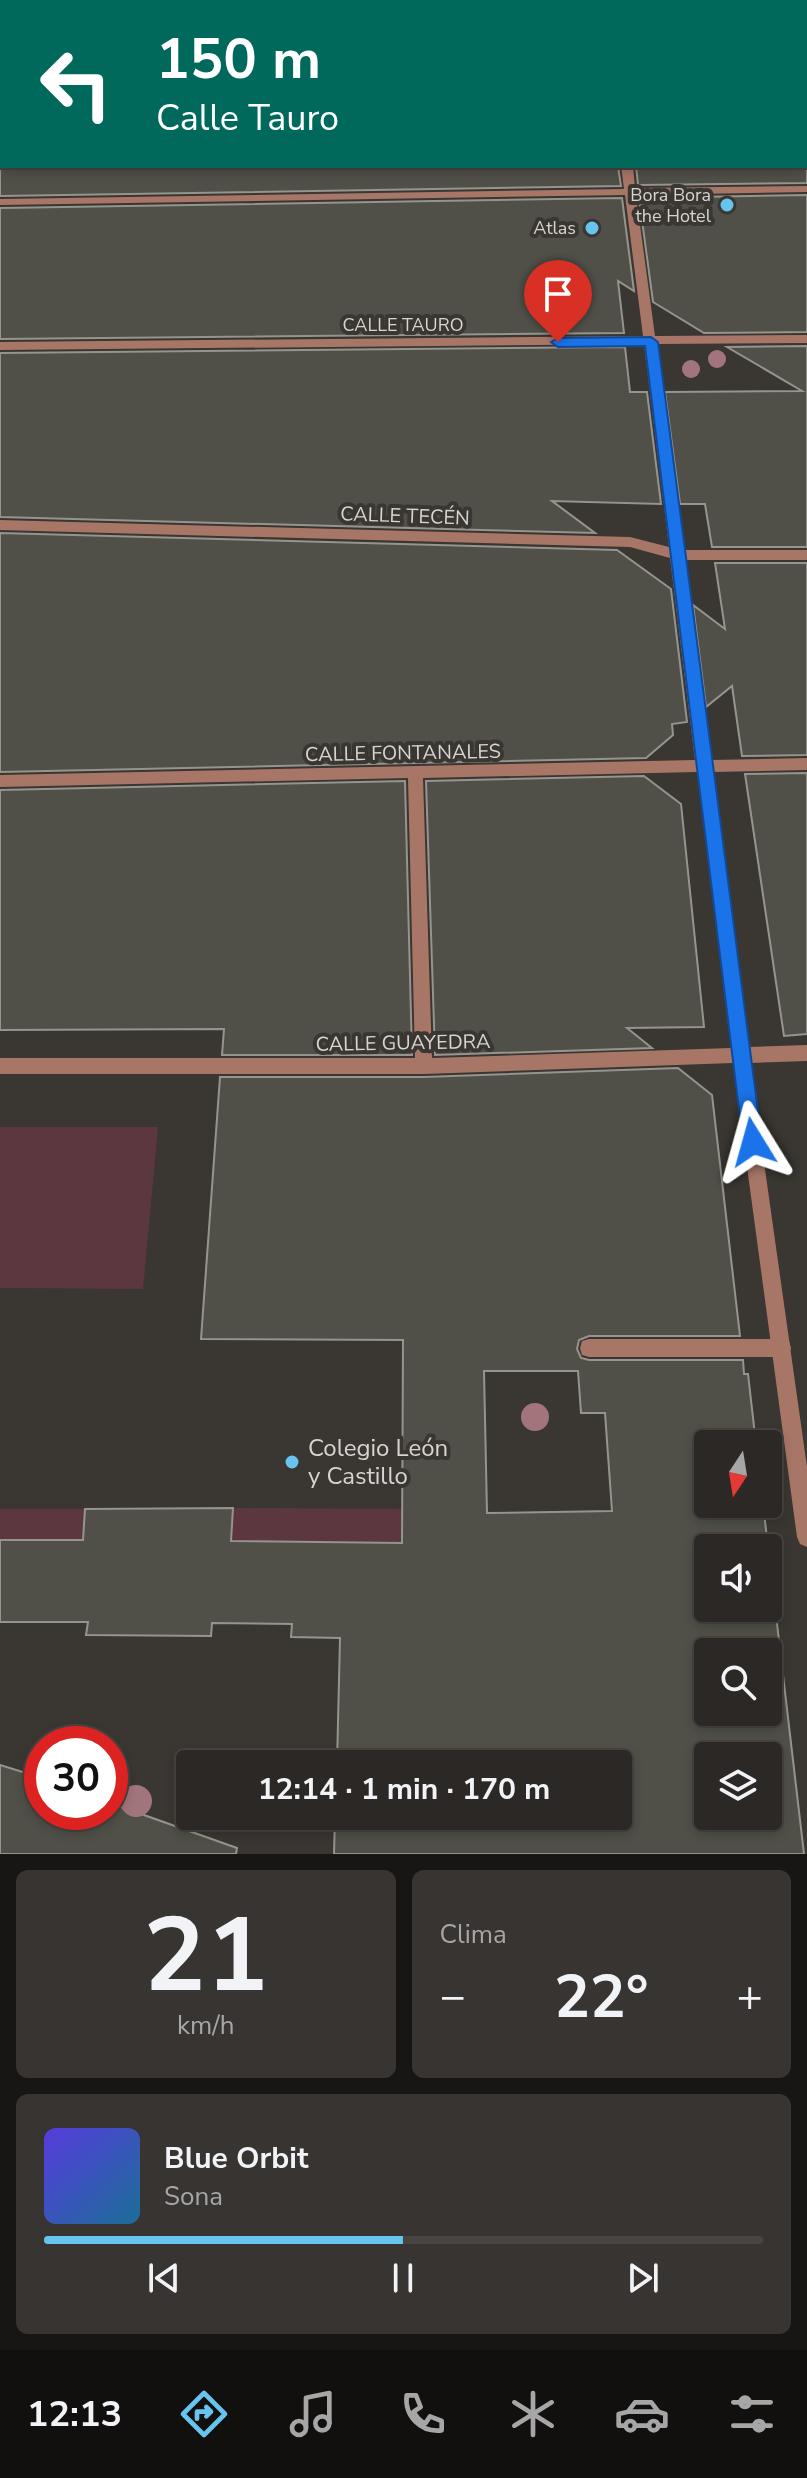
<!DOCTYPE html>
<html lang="es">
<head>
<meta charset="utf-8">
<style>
	:root { --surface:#2c2825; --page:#383432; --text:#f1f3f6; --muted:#a6a6a7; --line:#484442; --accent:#67c4ef }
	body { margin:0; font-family:"Nunito Sans",sans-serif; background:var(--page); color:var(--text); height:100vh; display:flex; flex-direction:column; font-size:30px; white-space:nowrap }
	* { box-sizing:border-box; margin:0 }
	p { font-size:26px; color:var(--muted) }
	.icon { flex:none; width:44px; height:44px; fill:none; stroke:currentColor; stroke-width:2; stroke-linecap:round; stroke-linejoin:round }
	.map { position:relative; height:1854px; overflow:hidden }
	.panel { display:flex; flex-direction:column; gap:16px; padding:16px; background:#181614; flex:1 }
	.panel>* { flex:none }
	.banner { position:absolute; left:0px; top:0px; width:808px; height:168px; box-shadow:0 4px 12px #0003,0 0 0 2px var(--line); background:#00695c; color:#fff; overflow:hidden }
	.needle { width:52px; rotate:192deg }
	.tools { position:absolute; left:694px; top:1430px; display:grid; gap:16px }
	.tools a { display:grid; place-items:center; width:88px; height:88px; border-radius:8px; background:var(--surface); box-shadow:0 4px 12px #0003,0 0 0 2px var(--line); font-size:40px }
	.speed { position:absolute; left:24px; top:1726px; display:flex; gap:16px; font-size:40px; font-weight:700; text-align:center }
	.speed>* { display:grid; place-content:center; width:104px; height:104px; border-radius:50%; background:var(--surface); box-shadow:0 4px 12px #0003,0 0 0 2px var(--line); line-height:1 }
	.speed .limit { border:12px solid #d22; background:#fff; color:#111 }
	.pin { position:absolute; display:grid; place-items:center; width:68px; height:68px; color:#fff; margin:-82px -34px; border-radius:50% 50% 50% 0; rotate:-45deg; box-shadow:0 0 8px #0007 }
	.pin .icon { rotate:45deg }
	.me { position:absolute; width:88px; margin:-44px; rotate:352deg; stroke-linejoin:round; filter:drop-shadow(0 0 6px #0008) }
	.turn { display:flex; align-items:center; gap:28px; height:168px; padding:0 24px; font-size:36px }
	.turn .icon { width:104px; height:104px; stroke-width:2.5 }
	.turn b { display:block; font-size:56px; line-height:68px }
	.big { font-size:60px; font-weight:700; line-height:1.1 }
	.panel .tile { flex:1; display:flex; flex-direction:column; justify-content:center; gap:12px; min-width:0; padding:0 28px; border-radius:12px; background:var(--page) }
	.panel .dial { align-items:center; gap:0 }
	.dial b { font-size:104px; line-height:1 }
	.song { display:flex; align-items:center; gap:24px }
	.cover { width:96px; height:96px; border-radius:12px; background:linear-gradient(135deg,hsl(250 70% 55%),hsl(200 70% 35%)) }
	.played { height:8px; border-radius:4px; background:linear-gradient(90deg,var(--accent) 50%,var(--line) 50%) }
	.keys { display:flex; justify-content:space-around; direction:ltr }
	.heat { display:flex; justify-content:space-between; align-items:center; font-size:44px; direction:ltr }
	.panel .tiles { flex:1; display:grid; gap:16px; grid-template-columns:1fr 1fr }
	.tile:last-child { grid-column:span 2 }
	.trip { position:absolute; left:176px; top:1750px; width:456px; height:80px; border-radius:8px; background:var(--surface); box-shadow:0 4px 12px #0003,0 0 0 2px var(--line); font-weight:700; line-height:80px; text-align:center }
	.tab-bar { display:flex; height:128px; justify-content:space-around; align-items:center; background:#12100f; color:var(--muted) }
	.tab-bar .icon { width:56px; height:56px }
	.tab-bar .current { color:var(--accent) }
	.tab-bar b { font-size:36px; color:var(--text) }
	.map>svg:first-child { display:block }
	.green { fill:#5d3740 }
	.building { fill:#505049; stroke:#95948d; stroke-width:2; fill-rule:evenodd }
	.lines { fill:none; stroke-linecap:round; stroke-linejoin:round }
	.pedestrian { fill:#a87667; fill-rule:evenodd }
	.minor { fill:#a87667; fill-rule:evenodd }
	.tree { fill:#a2757c }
	.route { fill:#1a73e8; stroke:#114b97; stroke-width:2 }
	.poi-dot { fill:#67c4ef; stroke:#3a3631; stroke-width:3 }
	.labels { text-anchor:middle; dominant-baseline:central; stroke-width:8; stroke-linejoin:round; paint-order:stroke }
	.far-poi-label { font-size:18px; fill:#d7d4d1; stroke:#3a3631; text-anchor:end }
	.far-street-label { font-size:18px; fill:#d7d4d1; stroke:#3a3631 }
	.street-label { font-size:20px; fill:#d7d4d1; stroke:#3a3631 }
	.near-poi-label { font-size:24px; fill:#d7d4d1; stroke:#3a3631; text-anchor:start }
</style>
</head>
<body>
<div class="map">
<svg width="807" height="1854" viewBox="0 0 807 1854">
	<rect width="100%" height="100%" fill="#3a3631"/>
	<g class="green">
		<polygon points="0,1127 158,1127 143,1289 0,1288"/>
		<polygon points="233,1508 402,1509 402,1543 231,1541"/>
		<polygon points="0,1509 85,1509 83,1539 0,1540"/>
	</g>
	<g class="building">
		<polygon points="0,166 618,166 621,186 0,196"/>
		<polygon points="636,166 807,166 807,183 638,185"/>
		<polygon points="807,195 807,332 704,333 653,302 639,198"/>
		<polygon points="622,198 634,291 618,281 624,333 0,339 0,208"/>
		<polygon points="807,346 807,547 712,547 705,504 680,504 665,392 802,391 727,347"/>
		<polygon points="625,347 630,392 647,392 661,504 552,501 595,533 0,517 0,353"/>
		<polygon points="0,533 617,550 671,589 687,722 672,724 673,735 646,758 0,772"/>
		<polygon points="715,563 807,563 807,755 742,756 732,686 706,707 693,605 725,629"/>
		<polygon points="807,773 807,1034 784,1036 745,774"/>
		<polygon points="644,776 681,804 704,1027 627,1028 652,1048 435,1055 426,781"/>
		<polygon points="405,781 412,1055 222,1055 224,1029 0,1030 0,790"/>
		<path d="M678,1068L712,1095L740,1336H589L579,1340L577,1349L581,1358L589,1360H743L744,1374H748L756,1444H708V1504H763L804,1854H334L335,1816H618V1764H337L340,1638L291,1637L292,1624L212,1623L211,1636L86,1635L88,1622H0V1540H83L85,1509L233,1508L231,1541L402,1543L403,1340L201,1339L220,1077H424ZM484,1371H578L581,1413H605L612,1511L487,1513ZM708,1548H768V1608H708ZM708,1652H768V1712H708ZM708,1756H768V1816H708Z"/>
		<polygon points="0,1765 42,1778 42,1812 110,1812 110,1803 237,1848 236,1854 0,1854"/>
	</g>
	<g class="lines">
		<polygon class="pedestrian" points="589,1339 782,1339 789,1341 791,1348 789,1355 782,1357 589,1357 582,1355 580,1348 582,1341"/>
		<g class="minor">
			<polygon points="598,0 608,0 609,2 599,2"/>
			<rect x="806" y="50" width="1" height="6"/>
			<rect x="0" y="51" width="2" height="6"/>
			<path d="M621,166H633L635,188L807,186V192L636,195L655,336L807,335V343L656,344L683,550H807V560H684L710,760L807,758V770L712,772L748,1047L807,1045V1061L750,1063L807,1467V1547L800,1544L797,1537L733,1063L424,1074H0V1058H415L408,778L0,787V775L695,760L670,558L630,547L0,530V520L630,537L669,547L644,344L0,350V342L643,336L625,195L0,205V199L624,189ZM697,772L731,1048L432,1058L423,778Z"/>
		</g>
	</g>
	<g class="tree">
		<circle cx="717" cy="359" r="9"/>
		<circle cx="691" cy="369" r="9"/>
		<circle cx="535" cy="1417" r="14"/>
		<circle cx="136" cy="1801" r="16"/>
	</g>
	<polygon class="route" points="651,337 658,342 762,1142 760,1149 753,1152 746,1149 743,1142 645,346 558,347 551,342 558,338"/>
	<g class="poi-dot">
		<circle cx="727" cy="205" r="8"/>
		<circle cx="592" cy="228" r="8"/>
		<circle cx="292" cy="1462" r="8"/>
	</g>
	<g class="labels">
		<g class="far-poi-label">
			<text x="711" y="195">Bora Bora<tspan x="711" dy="21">the Hotel</tspan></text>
			<text x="576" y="228">Atlas</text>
		</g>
		<g class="far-street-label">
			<text x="403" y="325">CALLE TAURO</text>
		</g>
		<g class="street-label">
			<text transform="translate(405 516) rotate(2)">CALLE TECÉN</text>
			<text transform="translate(403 753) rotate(-1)">CALLE FONTANALES</text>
			<text transform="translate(403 1043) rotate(-1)">CALLE GUAYEDRA</text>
		</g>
		<g class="near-poi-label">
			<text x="308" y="1448">Colegio León<tspan x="308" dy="28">y Castillo</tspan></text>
		</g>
	</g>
</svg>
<div class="tools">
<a><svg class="needle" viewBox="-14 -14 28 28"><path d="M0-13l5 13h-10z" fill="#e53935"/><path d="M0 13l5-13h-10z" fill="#a6a6a7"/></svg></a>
<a><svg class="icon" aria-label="sound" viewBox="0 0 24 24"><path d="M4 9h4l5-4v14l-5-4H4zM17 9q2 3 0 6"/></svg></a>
<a><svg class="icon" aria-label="search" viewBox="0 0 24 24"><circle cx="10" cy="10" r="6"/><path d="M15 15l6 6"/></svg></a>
<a><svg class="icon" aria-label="layers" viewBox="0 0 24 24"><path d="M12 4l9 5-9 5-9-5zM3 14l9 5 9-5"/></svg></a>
</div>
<div class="speed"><div class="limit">30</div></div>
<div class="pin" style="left:558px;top:342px;background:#d93025"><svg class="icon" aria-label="arrive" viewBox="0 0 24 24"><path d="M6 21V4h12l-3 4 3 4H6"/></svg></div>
<svg class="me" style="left:753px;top:1142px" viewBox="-20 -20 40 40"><path d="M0-17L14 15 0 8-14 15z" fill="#1a73e8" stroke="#fff" stroke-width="4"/></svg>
<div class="trip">12:14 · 1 min · 170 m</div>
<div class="banner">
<div class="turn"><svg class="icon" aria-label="left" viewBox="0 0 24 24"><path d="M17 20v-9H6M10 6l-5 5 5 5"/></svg><div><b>150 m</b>Calle Tauro</div></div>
</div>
</div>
<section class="panel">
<div class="tiles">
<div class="tile dial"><b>21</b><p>km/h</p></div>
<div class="tile"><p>Clima</p>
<div class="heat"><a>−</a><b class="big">22°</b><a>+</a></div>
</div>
<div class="tile">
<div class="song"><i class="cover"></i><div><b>Blue Orbit</b><p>Sona</p></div></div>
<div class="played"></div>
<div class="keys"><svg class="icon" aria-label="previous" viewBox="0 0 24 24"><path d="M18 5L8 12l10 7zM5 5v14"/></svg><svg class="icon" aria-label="pause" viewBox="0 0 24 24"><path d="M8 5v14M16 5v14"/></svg><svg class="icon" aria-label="next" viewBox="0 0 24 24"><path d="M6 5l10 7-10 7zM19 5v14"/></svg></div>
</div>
</div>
</section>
<nav class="tab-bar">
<b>12:13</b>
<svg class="icon current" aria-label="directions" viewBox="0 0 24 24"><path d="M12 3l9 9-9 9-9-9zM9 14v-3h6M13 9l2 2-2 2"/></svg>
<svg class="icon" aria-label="music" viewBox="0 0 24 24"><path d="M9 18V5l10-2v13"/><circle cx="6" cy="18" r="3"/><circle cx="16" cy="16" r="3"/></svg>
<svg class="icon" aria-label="phone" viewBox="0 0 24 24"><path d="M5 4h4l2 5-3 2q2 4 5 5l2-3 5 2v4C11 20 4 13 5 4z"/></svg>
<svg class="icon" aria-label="climate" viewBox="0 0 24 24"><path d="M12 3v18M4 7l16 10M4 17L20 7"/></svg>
<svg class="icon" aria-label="car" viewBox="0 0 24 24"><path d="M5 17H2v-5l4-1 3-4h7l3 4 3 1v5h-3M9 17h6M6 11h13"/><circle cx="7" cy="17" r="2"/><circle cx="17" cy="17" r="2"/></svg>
<svg class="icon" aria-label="filters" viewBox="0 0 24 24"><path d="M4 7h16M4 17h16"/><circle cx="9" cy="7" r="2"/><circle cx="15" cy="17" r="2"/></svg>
</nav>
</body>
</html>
